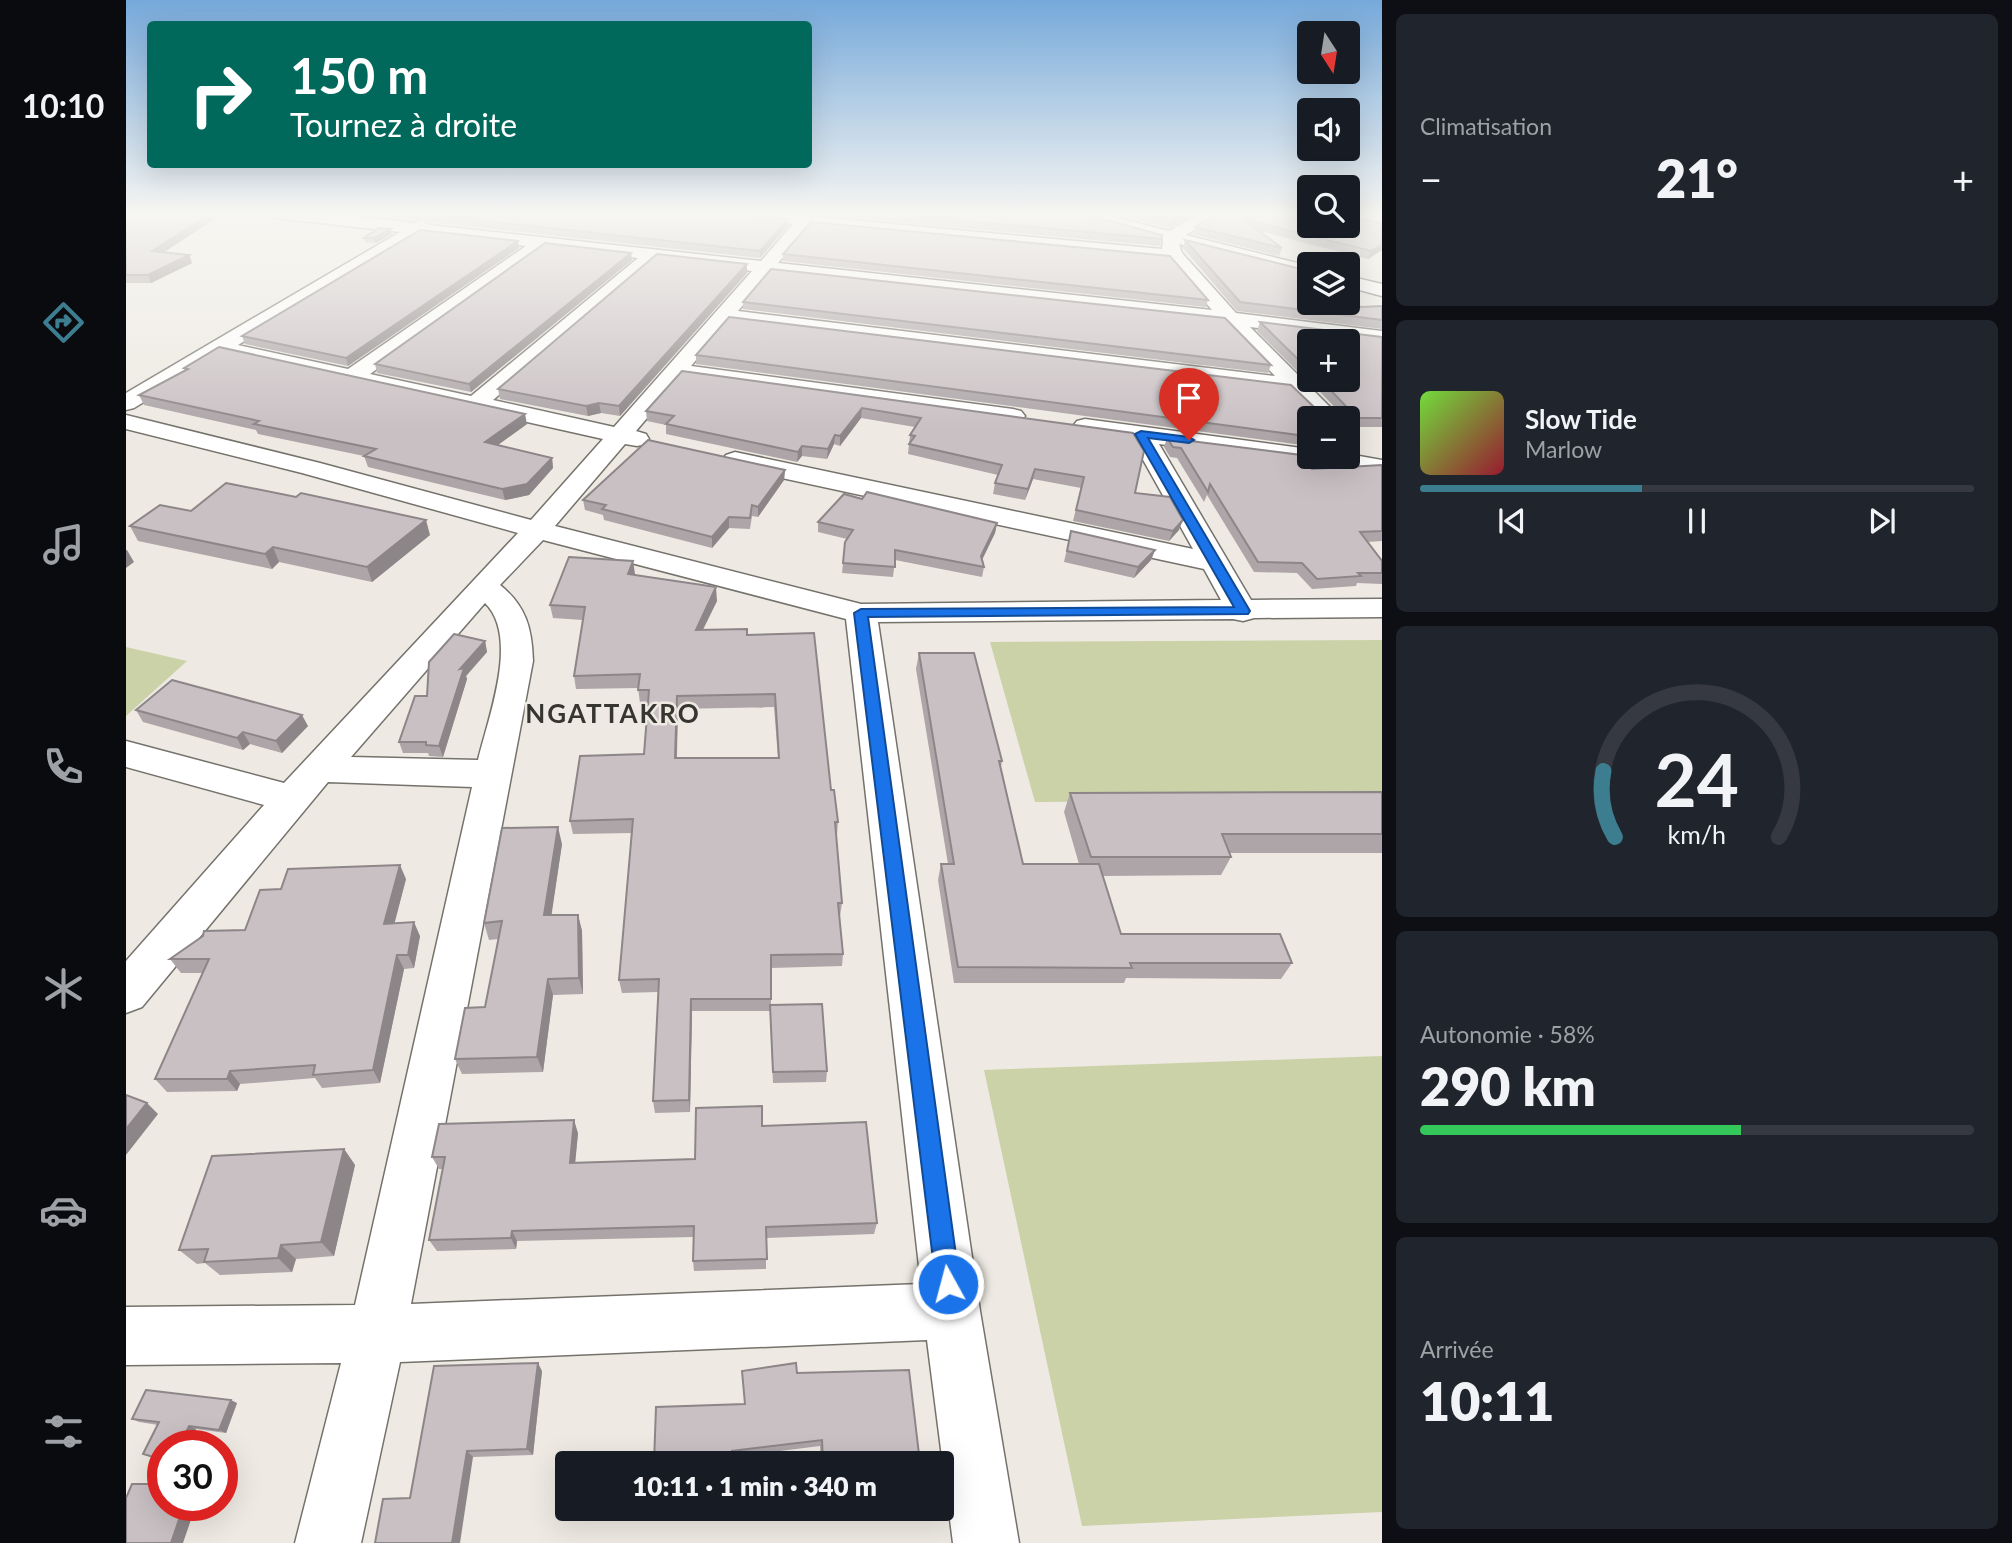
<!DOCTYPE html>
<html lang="fr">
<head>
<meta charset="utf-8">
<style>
	:root { --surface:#171b24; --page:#20242c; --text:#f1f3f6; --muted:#9ea1a6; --line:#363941; --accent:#3c7e8f }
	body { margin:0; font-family:Lato,sans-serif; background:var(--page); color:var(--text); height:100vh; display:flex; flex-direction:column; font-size:26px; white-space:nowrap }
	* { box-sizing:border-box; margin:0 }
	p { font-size:23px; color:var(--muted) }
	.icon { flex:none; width:38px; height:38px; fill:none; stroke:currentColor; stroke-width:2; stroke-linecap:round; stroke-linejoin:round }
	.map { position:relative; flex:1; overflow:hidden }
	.sheet { display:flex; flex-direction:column; gap:14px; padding:14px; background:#0d0f14; width:630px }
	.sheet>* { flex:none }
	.top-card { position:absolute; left:21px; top:21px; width:665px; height:147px; border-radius:7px; box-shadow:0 7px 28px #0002; background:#00695c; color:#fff; overflow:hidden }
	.needle { width:46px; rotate:168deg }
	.controls { position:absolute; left:1171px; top:21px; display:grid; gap:14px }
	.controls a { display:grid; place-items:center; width:63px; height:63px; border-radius:7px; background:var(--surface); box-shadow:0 7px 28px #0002; font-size:35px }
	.speed { position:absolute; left:21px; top:1430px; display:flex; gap:14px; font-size:35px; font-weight:700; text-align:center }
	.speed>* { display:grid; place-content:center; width:91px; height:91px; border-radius:50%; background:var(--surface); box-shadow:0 7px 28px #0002; line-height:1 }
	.speed .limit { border:10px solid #d22; background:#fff; color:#111 }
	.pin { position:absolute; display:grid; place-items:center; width:60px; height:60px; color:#fff; margin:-72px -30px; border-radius:50% 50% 50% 0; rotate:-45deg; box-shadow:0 0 7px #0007 }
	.pin .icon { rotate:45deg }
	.me { position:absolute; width:77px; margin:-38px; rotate:353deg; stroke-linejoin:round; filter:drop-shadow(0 0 5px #0008) }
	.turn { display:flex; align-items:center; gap:24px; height:147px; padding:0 28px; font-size:32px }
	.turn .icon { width:91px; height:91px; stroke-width:2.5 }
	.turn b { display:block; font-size:49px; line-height:60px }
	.big { font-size:52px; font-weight:800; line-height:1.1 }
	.sheet .widget { flex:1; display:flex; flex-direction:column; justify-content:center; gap:10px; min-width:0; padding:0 24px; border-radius:10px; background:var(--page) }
	.sheet .dial { align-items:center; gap:0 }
	.dial svg { height:182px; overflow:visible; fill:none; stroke:var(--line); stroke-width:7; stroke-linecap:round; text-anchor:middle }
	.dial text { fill:var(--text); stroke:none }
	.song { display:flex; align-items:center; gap:21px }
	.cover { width:84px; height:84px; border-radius:10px; background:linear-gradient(135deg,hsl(100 70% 55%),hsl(350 70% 35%)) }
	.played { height:7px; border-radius:4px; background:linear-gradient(90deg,var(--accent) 40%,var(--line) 40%) }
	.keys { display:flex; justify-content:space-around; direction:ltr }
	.heat { display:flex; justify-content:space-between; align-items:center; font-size:38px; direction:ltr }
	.charge { height:10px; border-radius:5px; background:linear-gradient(90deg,#34c759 58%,var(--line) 0) }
	.trip { position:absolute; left:429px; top:1451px; width:399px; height:70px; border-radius:7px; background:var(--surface); box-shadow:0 7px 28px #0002; font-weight:800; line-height:70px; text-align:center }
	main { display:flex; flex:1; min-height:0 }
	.menu { display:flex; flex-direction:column; width:126px; justify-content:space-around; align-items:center; background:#090b0e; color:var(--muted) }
	.menu .icon { width:49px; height:49px }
	.menu .on { color:var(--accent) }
	.menu b { font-size:32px; color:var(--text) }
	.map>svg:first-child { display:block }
	.green { fill:#cbd2a7 }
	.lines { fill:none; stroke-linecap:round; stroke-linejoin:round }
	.street-casing { stroke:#75726c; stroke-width:3 }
	.street { fill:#fff; fill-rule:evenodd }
	.wall { fill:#ada5a8; fill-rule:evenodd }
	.shaded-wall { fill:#8d8688 }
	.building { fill:#c9c0c3; stroke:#8d8688; stroke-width:2; fill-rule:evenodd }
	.route { fill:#1a73e8; stroke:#114b97; stroke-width:2 }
	.labels { text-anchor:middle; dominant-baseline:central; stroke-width:5; stroke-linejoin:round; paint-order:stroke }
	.district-label { font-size:26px; font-weight:bold; letter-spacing:2px; fill:#37352f; stroke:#eeeae3 }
</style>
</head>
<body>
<main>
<nav class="menu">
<b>10:10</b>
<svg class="icon on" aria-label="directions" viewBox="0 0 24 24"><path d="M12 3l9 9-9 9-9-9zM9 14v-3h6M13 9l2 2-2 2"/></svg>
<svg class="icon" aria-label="music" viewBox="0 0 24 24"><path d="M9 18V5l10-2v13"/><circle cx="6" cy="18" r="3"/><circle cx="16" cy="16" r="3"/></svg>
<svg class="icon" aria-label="phone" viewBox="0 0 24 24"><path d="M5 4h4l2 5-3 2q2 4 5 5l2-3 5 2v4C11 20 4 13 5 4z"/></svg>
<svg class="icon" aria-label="climate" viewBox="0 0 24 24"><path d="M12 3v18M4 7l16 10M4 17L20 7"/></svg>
<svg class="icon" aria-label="car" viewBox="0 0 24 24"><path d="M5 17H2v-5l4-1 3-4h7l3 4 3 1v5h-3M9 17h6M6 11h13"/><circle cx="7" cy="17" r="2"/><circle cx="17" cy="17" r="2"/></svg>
<svg class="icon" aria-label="filters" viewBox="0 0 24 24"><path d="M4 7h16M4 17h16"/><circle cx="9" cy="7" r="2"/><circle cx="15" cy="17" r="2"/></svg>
</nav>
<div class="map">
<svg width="1256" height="1543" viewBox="0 0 1256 1543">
	<rect width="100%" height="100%" fill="#eeeae3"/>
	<g class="green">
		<polygon points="1256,640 1256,800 909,802 864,642"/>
		<polygon points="0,647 61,661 0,716"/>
		<polygon points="1256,1056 1256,1512 956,1526 858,1070"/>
	</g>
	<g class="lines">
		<g class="street-casing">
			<g id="street">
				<path d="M142,213H194L289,223L296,221L304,225L635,261L667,224L598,218L590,213L675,215L694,213L691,217L1036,249L1037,240L947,216L945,213H972L1043,231L1075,213H1095L1060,235L1183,266V278L1053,244L1056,253L1110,313L1256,331V343L1124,327L1215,418H1190L1163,391L602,322L565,366L887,409L895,411L899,416L895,421L887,423L555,378L510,431L520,434L523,439L520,444L511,446L499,444L429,526L735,604L1095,600L1078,569L609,468L600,465L596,460L600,455L609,452L1067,549L1006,440L951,431L947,426L951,421L959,419L1183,449V457H1222V454L1256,460V470L1247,473L1033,444L1125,600L1256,599V617L1128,618L1117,621L1107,619L752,622L854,1311L893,1543H827L801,1340L274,1362L235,1543H169L215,1363L0,1365V1307L229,1305L346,787L202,782L16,1007L0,1013V961L138,805L0,767V741L158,783L392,533L176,473L0,429V415L194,463L405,520L477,439L96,354L8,408L0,410V393L274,232L150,218ZM684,226L1043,260L1086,310L652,263ZM295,234L400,246L222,369L112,345ZM419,248L512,258L345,396L244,374ZM531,260L626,271L488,427L367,400ZM644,273L1098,323L1149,376L612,311ZM417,540L720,619L795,1284L285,1304L407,661C406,628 400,606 374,585ZM359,603C394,637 362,718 352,760L225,757Z"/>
				<polygon points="1222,276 1256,284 1256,296 1222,287"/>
			</g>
		</g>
		<use href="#street" class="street"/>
	</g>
	<g class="wall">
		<polygon points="0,213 98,213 38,252 63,255 66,263 25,283 0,283"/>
		<polygon points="206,213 597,213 662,226 634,258 305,222 297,219 289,220"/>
		<polygon points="695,213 954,213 1036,239 1034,246 696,215"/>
		<polygon points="982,213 1070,213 1043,228"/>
		<polygon points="1091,213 1223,215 1256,224 1256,250 1242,259 1133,231 1156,248 1153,256 1067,234 1069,227"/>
		<polygon points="1237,213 1256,213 1256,216"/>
		<polygon points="266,234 250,243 239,242 238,238"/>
		<polygon points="1059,240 1235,307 1256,306 1256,329 1111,311 1057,248"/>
		<polygon points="392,241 393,248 222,366 119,344 116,336"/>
		<polygon points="505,253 506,260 345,392 251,373 249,364"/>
		<polygon points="657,254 1082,300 1080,307 657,261"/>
		<polygon points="621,273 494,416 475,413 462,416 374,399 372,389"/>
		<polygon points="617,302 1145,365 1142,373 617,309"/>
		<path d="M1134,322L1256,337V427H1227L1222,421V418H1219L1179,376L1178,378L1131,331ZM1183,341L1222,380H1183Z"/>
		<polygon points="570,355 1190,416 1190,418 1183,418 1183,425 1178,424 1180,436 1176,445 570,364"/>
		<polygon points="58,368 401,424 372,445 426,458 427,468 403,495 379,500 242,467 238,456 132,434 130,430 18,405 13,395 59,370"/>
		<polygon points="556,371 1007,433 1009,493 1053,530 1043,541 947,521 955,488 907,479 899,500 867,494 869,483 872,475 782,454 784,435 789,427 735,418 714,446 708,444 701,459 676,456 671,462 540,434 540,425 521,421 520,411"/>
		<polygon points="1041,438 1186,469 1256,465 1256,541 1242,542 1256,561 1256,584 1231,583 1230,586 1186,589 1171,573 1128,572 1081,495 1078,502 1051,458 1044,457 1038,447"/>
		<polygon points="659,470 658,480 632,517 626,516 624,529 603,528 586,548 478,520 477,515 459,510 457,500"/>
		<polygon points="736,499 871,523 869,533 856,560 858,567 856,577 769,560 767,577 716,573 719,542 721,539 692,532 692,522"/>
		<polygon points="65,511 304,535 246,582 153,562 146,569 12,541 4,526"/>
		<polygon points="945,531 1029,550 1025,560 1008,578 938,562"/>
		<path d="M509,574L508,575L591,601L577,630L621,635L705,790L712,822L711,835H710L716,903L714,916H713L717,954L716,966L645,968V1005L701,1071L700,1082L647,1083L644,1011H566L564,1112L529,1113L527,1101L532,992L496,993L493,980L506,833L447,834L444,821L518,754L522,703H514L512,688L450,689L448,676L457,620L427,618L424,605ZM648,707L652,758H551L552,709Z"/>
		<polygon points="359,641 361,652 340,676 341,679 317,757 303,756 302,753 277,753 273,742 301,696"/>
		<polygon points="793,653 876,761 875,767 897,864 953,864 938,812 944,793 1256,792 1256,853 1104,853 1105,857 1095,875 977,876 995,934 1166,963 1155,979 1000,978 998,983 828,983 812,880 815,864 822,864 790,669"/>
		<polygon points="10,710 182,726 156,753 124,744 117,750 17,722"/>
		<polygon points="436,844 425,915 452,915 456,931 457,994 427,995 417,1072 336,1074 329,1059 359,1007 372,939 363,940 358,923"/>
		<polygon points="280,879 268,923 294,936 288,968 278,969 254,1083 196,1088 189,1078 114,1084 111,1091 41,1092 29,1079 77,973 55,973 44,959 119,930 155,889"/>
		<polygon points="636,1126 751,1223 748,1234 640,1238 640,1269 568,1271 567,1261 567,1237 391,1241 390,1249 311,1251 303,1240 317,1169 313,1169 306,1157 452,1133 449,1163 569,1159"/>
		<polygon points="218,1149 229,1165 208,1256 170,1259 166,1272 94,1275 79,1263 71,1264 53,1250"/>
		<polygon points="416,1371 407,1455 347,1457 284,1498"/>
		<polygon points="671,1373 794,1463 695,1463 694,1446 606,1457 528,1463 619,1404"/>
		<polygon points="111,1403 100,1433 70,1429 61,1446 37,1446 37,1461 17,1454 32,1425 13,1422 6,1419"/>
	</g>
	<g class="shaded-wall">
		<polygon points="85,213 98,213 29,258 26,251"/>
		<polygon points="287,213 296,213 297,219 289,220"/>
		<polygon points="1059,213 1070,213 1043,228 1045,221"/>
		<polygon points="662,219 662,226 634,258 634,251"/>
		<polygon points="265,229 266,234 250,243 248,238"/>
		<polygon points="392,241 393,248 222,366 220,358"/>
		<polygon points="1256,245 1256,250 1242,259 1245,251"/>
		<polygon points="505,253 506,260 345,392 343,384"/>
		<polygon points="63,255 66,263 25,283 22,275"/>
		<polygon points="621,264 621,273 494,416 493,406"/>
		<polygon points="473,403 475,413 462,416 460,406"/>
		<polygon points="736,408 735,418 714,446 714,436"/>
		<polygon points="399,414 401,424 362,452 359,442"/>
		<polygon points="709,435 708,444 701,459 702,449"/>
		<polygon points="676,446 676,456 671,462 672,452"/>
		<polygon points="426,458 427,468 403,495 379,500 376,489"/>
		<polygon points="909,469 907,479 899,500 902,489"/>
		<polygon points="659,470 658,480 632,517 632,507"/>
		<polygon points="603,517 603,528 586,548 586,537"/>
		<polygon points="300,520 304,535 246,582 241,567"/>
		<polygon points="1057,520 1053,530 1043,541 1047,531"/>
		<polygon points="871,523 869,533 853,566 855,556"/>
		<polygon points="147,547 153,562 146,569 139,554"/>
		<polygon points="0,550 1,550 8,562 0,568"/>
		<polygon points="1029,550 1025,560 1008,578 1012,567"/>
		<polygon points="507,561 509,574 504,587 502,574"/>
		<polygon points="590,587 591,601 570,643 570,630"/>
		<polygon points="359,641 361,652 340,676 341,679 317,757 313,746 334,669"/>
		<polygon points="551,696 552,709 550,772 549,758"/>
		<polygon points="176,715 182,726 156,753 150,741"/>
		<polygon points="117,732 124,744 117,750 111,738"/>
		<polygon points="432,827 436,844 423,932 418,915"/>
		<polygon points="274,865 280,879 265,937 258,924"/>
		<polygon points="452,915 456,931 457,994 453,978"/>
		<polygon points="288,922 294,936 288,968 282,955"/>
		<polygon points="271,955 278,969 254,1083 247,1070"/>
		<polygon points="422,979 427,995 417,1072 411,1057"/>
		<polygon points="565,999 566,1011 564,1112 563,1100"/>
		<polygon points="104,1071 114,1084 111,1091 101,1079"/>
		<polygon points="21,1103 32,1114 0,1155 0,1129"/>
		<polygon points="448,1120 452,1133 448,1175 444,1163"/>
		<polygon points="218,1149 229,1165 208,1256 195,1242"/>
		<polygon points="386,1231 391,1241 390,1249 385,1238"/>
		<polygon points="155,1245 170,1259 166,1272 152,1258"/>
		<polygon points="412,1363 416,1371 407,1455 401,1449"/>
		<polygon points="105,1400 111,1403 100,1433 93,1430"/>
		<polygon points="63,1426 70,1429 61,1446 53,1446"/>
		<polygon points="341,1451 347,1457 334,1543 326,1543"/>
		<polygon points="58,1505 70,1505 57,1543 45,1543"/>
	</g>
	<g class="building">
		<polygon points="0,213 85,213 26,251 63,255 22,275 0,275"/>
		<polygon points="298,213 597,213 662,219 634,251 303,215"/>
		<polygon points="753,213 954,213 1036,235 1036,239"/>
		<polygon points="1012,213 1059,213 1045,221"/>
		<polygon points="1091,213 1183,213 1183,226 1222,226 1222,213 1223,213 1223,215 1256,224 1256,245 1245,251 1117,219 1156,248 1069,227"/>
		<polygon points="685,222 1044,256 1082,300 657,254"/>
		<polygon points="253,228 265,229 248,238 238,238"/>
		<polygon points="294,230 392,241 220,358 116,336"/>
		<polygon points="1059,240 1183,271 1183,303 1222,303 1222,297 1235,307 1256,306 1256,320 1114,302"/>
		<polygon points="419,243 505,253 343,384 249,364"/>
		<polygon points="531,254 621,264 493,406 473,403 460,406 372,389"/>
		<polygon points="645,269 1099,318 1145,365 617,302"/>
		<polygon points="603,317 1165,385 1189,408 1190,416 1176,414 1180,436 570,355"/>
		<polygon points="1134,322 1256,337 1256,418 1231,418 1195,380 1222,380 1222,341 1183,341 1183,367 1181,366 1182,369"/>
		<polygon points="93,347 399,414 359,442 426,458 401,484 376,489 238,456 250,449 128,424 133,421 13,395 62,369 58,368"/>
		<polygon points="556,371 1007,433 1018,451 1009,493 1044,497 1057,520 1047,531 950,510 958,477 909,469 902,489 869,483 876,465 783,444 789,436 784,435 795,418 736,408 714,436 709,435 702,449 676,446 672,452 540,424 548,416 520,411"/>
		<polygon points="1041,438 1183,456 1186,469 1256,465 1256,531 1234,532 1256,561 1256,573 1232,573 1235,576 1191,579 1176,563 1132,562 1084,484 1082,492 1055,448 1047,447"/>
		<polygon points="522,440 659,470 632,507 626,505 624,518 603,517 586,537 476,509 480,505 457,500"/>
		<polygon points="100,483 170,497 175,493 300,520 241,567 147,547 139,554 4,526 34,505 65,511"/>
		<polygon points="741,492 871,523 855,556 858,567 769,550 769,567 717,563 719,542 727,530 692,522 718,494 736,499"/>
		<polygon points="945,531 1029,550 1012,567 941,551"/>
		<path d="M443,557L507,561L502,574L590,587L570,630L621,629V635L688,633L705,790H708L712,822H709L716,903H712L717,954L645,955V999H565L563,1100L527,1101L533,979L493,980L507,819L444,821L454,756L518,754L523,690H512L514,674L448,676L459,607L424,605ZM649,694L653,758H549L551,696Z"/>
		<polygon points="328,634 359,641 334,669 338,668 313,746 300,745 300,742 273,742 289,696 301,696 303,662"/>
		<polygon points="793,653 848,653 876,761 873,761 897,864 973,864 995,934 1154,934 1166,963 1004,963 1006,968 832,967 815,864 828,864"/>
		<polygon points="46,680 176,715 150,741 117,732 111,738 10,710"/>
		<polygon points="1256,792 1256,834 1096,834 1105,857 965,857 944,793"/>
		<polygon points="432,827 418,915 452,915 453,978 422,979 411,1057 329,1059 339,1008 359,1007 376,921 358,923 376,828"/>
		<polygon points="274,865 258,924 288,922 282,955 271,955 247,1070 187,1075 189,1065 104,1071 101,1079 29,1079 83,959 44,959 77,936 78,931 119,930 134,890 155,889 162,869"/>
		<polygon points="696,1004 701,1071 647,1072 644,1005"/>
		<polygon points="0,1095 21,1103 0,1129"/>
		<polygon points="636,1106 636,1126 740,1122 751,1223 640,1227 641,1259 567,1261 568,1226 386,1231 385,1238 303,1240 319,1157 306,1157 313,1124 448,1120 444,1163 569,1159 570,1108"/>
		<polygon points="218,1149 195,1242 155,1245 152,1258 78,1262 82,1249 53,1250 86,1156"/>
		<polygon points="412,1363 401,1449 341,1451 326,1543 249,1543 257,1499 284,1498 308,1366"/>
		<polygon points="670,1363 671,1373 783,1370 794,1463 697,1463 696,1440 606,1451 606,1463 528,1463 530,1407 619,1404 616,1371"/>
		<polygon points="20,1390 105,1400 93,1430 63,1426 53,1446 37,1446 37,1460 17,1454 33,1422 6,1419"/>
		<polygon points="6,1484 37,1484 37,1505 58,1505 45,1543 0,1543 0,1498"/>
	</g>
	<linearGradient id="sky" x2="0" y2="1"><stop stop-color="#76a9da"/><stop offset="0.5" stop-color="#f7f6f2"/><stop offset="1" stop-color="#f7f6f2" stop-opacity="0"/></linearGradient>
	<rect width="1256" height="429" fill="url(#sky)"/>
	<polygon class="route" points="1015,431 1063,437 1068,440 1063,443 1022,438 1124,611 1122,614 742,617 834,1284 831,1292 822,1296 814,1292 810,1284 728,613 735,609 1108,607 1009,434"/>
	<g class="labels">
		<g class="district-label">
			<text x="487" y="713">NGATTAKRO</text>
		</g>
	</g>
</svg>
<div class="controls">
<a><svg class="needle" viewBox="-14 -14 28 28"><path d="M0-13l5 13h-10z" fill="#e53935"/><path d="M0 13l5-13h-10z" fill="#9ea1a6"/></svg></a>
<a><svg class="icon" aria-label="sound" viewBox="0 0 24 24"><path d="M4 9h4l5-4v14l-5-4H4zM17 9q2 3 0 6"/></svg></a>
<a><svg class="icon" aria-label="search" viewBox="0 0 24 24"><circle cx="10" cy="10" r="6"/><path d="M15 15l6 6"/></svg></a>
<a><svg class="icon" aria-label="layers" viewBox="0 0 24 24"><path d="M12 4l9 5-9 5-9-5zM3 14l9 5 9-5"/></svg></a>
<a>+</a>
<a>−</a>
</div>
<div class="speed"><div class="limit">30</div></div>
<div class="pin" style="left:1063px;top:440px;background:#d93025"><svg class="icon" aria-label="arrive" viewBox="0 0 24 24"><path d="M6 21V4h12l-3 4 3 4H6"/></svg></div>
<svg class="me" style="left:822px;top:1284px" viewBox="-20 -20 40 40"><circle r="17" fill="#1a73e8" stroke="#fff" stroke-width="3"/><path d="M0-11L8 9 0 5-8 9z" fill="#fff"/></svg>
<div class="trip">10:11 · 1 min · 340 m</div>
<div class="top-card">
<div class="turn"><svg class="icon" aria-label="right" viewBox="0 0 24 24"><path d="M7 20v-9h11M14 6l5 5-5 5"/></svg><div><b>150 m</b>Tournez à droite</div></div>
</div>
</div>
<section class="sheet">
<div class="widget"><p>Climatisation</p>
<div class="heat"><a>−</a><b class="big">21°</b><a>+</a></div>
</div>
<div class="widget">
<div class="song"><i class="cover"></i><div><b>Slow Tide</b><p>Marlow</p></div></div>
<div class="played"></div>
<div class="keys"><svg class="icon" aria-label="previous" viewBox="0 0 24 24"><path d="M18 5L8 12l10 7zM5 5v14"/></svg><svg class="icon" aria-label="pause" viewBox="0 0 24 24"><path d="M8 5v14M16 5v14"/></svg><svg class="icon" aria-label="next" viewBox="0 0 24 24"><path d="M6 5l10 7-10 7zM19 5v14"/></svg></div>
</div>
<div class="widget dial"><svg viewBox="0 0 100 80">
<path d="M14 69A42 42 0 1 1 86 69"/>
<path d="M14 69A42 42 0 0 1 9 40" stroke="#3c7e8f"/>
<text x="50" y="56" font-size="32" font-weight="700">24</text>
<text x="50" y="72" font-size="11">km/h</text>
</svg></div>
<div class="widget"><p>Autonomie · 58%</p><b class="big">290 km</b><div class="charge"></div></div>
<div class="widget"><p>Arrivée</p><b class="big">10:11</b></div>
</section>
</main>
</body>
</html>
